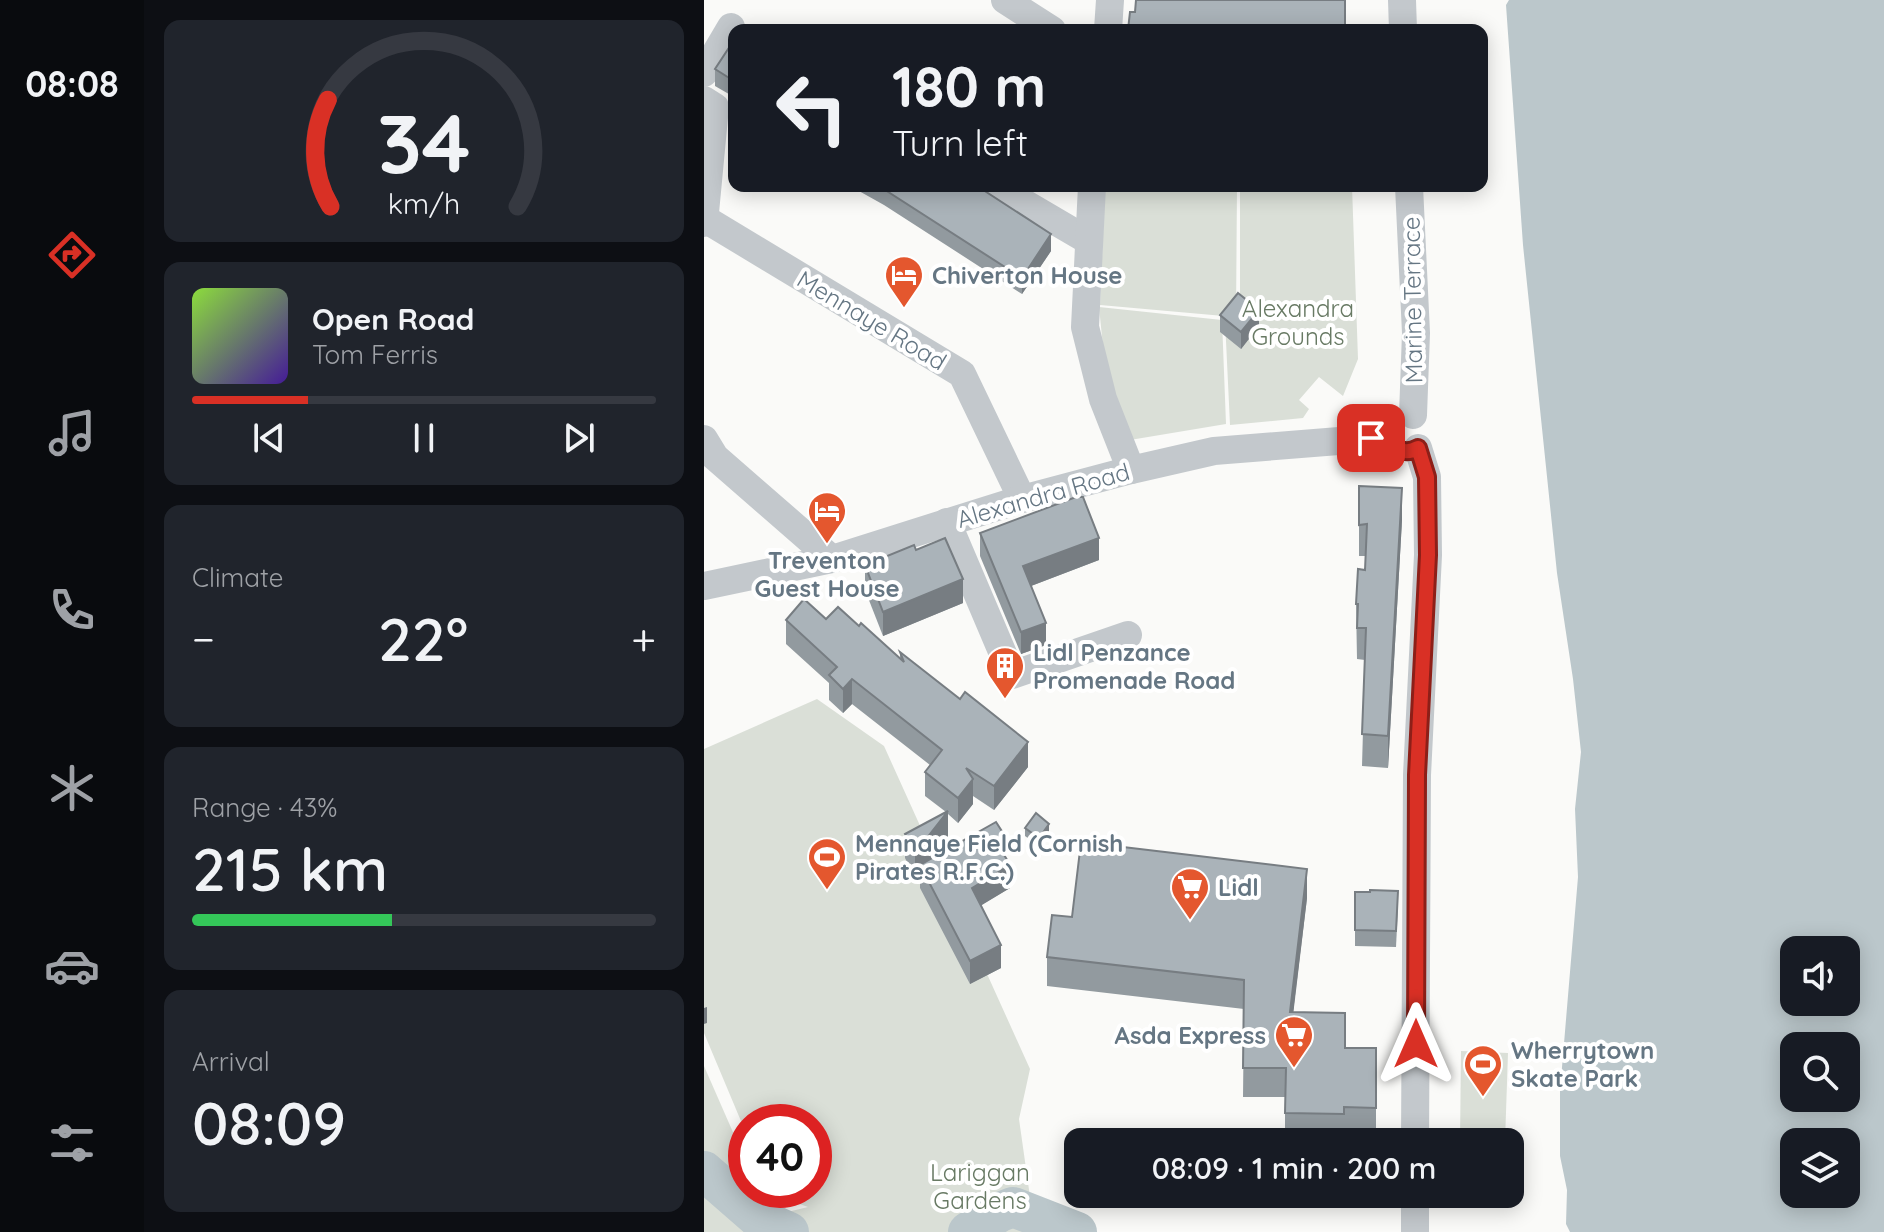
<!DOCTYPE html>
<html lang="en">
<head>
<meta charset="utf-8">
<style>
	:root { --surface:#171b24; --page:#20242c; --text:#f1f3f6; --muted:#9ea1a6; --line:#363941; --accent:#d93025 }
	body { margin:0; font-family:Quicksand,sans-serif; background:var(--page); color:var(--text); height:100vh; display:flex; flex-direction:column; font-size:30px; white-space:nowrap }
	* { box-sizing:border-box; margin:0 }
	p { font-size:26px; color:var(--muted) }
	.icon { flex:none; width:44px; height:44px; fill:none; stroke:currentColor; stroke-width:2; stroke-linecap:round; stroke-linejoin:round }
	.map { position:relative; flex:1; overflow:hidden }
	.side { display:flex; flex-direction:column; gap:20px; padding:20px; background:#0d0f14; width:560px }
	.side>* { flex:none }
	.guide { position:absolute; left:24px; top:24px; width:760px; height:168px; border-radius:16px; box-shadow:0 4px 20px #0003; background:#171b24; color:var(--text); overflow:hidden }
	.controls { position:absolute; left:1076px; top:936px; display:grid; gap:16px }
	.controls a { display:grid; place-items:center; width:80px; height:80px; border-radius:16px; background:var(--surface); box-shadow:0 4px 20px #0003; font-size:40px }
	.speed { position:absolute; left:24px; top:1104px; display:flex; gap:16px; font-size:40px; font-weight:700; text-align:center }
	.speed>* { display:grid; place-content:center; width:104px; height:104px; border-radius:50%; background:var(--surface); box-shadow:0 4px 20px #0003; line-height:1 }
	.speed .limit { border:12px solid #d22; background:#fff; color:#111 }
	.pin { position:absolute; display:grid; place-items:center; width:68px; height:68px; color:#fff; margin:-34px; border-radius:16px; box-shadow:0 4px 12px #0006 }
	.me { position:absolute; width:88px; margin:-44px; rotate:0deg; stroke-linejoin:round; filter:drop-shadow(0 0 6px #0008) }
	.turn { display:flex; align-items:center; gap:28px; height:168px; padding:0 32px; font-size:36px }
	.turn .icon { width:104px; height:104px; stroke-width:2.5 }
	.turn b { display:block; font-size:56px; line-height:68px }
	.big { font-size:60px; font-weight:600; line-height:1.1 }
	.side .widget { flex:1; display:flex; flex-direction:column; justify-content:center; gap:12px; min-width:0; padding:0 28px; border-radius:16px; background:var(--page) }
	.side .dial { align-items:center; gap:0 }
	.dial svg { height:208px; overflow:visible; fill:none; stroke:var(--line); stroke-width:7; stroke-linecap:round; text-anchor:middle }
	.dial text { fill:var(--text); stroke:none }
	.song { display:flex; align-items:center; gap:24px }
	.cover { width:96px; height:96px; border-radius:12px; background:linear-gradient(135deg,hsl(90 70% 55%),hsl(260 70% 35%)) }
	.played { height:8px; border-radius:4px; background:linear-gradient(90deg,var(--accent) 25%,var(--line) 25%) }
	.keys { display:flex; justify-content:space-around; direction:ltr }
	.heat { display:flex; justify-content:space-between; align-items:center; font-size:44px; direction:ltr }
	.charge { height:12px; border-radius:6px; background:linear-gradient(90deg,#34c759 43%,var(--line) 0) }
	.trip { position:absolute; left:360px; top:1128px; width:460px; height:80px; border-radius:16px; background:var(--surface); box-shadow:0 4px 20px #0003; font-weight:600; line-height:80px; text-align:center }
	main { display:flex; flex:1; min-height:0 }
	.dock { display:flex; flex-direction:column; width:144px; justify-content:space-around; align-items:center; background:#090b0e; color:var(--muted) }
	.dock .icon { width:56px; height:56px }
	.dock .selected { color:var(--accent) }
	.dock b { font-size:36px; color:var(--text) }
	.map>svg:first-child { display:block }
	.green { fill:#dadfd7 }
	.water { fill:#bbc7cb; fill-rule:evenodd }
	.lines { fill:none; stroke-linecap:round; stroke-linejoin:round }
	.river { stroke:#bbc7cb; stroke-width:40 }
	.minor { stroke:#c3c8cc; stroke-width:28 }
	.wall { fill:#929a9f }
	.shaded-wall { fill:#777d82 }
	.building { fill:#aab3b9; stroke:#777d82; stroke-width:2 }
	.route-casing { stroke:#8d1f18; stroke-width:20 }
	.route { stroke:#d93025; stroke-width:14 }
	.labels { text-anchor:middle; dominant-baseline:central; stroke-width:8; stroke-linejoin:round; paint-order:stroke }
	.poi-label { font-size:24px; font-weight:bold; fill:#657683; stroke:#fff; text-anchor:start }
	.street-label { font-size:24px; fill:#657683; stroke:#fff }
	.park-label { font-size:24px; fill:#687a64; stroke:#fff }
</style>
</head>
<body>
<main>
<nav class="dock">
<b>08:08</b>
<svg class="icon selected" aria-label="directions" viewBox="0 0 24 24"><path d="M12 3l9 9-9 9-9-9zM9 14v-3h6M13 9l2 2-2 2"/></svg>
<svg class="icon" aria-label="music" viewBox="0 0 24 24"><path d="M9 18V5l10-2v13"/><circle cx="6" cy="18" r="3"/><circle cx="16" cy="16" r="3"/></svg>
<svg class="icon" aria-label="phone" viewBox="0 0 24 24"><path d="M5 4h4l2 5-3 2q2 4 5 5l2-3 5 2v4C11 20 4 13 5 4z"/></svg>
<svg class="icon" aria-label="climate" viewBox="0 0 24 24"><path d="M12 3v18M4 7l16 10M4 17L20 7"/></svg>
<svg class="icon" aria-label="car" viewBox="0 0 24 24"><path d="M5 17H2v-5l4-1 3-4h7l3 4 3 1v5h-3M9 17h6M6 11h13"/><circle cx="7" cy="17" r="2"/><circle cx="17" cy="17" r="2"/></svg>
<svg class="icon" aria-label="filters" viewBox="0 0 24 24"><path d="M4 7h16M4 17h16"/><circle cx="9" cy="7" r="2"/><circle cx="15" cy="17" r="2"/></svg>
</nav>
<section class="side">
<div class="widget dial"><svg viewBox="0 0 100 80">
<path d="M14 69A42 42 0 1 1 86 69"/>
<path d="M14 69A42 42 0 0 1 13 28" stroke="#d93025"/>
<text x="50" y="56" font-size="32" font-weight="700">34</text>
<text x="50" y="72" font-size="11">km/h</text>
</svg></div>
<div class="widget">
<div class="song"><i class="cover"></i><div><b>Open Road</b><p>Tom Ferris</p></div></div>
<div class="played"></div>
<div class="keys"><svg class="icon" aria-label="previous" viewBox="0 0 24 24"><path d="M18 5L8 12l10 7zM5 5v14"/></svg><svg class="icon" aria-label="pause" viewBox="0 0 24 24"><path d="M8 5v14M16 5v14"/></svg><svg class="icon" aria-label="next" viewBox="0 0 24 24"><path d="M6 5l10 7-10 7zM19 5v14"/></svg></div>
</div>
<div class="widget"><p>Climate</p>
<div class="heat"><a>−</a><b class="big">22°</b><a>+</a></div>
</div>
<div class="widget"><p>Range · 43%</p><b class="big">215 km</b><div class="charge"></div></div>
<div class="widget"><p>Arrival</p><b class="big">08:09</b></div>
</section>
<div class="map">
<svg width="1180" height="1232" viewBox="0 0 1180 1232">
	<rect width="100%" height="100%" fill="#fafaf8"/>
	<g class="green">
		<polygon points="401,186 533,186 532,317 536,317 536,186 648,186 654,359 639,396 615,377 595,400 605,409 599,418 526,425 521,320 531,317 396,305"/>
		<polygon points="395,307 518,320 522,424 426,440 404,396"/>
		<polygon points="113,699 180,746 326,1069 315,1119 329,1218 364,1232 98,1232 71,1215 104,1207 68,1194 66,1190 110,1190 110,1122 42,1122 42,1133 0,1033 0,749"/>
		<polygon points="757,1051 804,1053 801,1142 756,1142"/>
		<polygon points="0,1066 42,1162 42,1190 54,1190 72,1232 0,1232"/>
	</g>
	<path class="water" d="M805,0H1180V1232H866L862,1224L863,1190L856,1156V1091L874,877L871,809L877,752L869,679L853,573L819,245L802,5ZM1090,950H1142V1002H1090ZM1090,1046H1142V1098H1090ZM1090,1142H1142V1194H1090Z"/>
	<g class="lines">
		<g class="river">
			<polyline points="0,1171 54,1218 85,1232"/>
			<polyline points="264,1232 296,1212 309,1207 373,1232"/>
		</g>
		<g class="minor">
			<polyline points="301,0 348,30"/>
			<polyline points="698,0 699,30"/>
			<polyline points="404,30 406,0"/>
			<polyline points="0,73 27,27"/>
			<polyline points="0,100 11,107 0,223"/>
			<polyline points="291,186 385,241"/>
			<polyline points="388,186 381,327 399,399 427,470"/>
			<polyline points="705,186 712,333 709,415"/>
			<polyline points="1,219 258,374 318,499"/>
			<polyline points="0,439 11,457 128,559"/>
			<polyline points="243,522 308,675 424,635"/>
			<polyline points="0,586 128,559 318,499 427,470 510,451 685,437"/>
			<polyline points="711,1142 713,775 724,555 723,477 714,448"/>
			<polyline points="711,1232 711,1194"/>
		</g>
	</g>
	<g class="wall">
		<polygon points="30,40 30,97 11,86 11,69"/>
		<polygon points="146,186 273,186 347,251 318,294 180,205"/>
		<polygon points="516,315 555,326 537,349 516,332"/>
		<polygon points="655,486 698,520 684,768 658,766 661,660 653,659 652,604 661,570 662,556 655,556"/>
		<polygon points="276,533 395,560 327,586 342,645 317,654 276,556"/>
		<polygon points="212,550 259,603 179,636 161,590 161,565"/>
		<polygon points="122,619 155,626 196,659 196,652 324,767 290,810 269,796 269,804 254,823 244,814 244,836 224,861 301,856 306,888 277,905 297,968 266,984 216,888 216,871 211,878 201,858 201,834 242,812 221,796 221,772 226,765 148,704 139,713 125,700 125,683 82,644 82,620"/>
		<polygon points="321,828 345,832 335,846 321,836"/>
		<polygon points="651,892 694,907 692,947 651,946"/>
		<polygon points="603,898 589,1012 641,1048 672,1048 672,1137 640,1136 640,1142 581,1142 581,1097 539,1097 540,1009 343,986 343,957 368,917"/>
	</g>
	<g class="shaded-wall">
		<polygon points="347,234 347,251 318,294 318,278"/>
		<polygon points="555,310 555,326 537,349 537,332"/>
		<polygon points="698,488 698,520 684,768 684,736"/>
		<polygon points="395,538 395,560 319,589 319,566"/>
		<polygon points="259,579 259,603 179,636 179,612"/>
		<polygon points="342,623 342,645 317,654 317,632"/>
		<polygon points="148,679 148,704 139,713 139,689"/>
		<polygon points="324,742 324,767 290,810 290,786"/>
		<polygon points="269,779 269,804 254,823 254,798"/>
		<polygon points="244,811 244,836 218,869 216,865 216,871 211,878 211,853"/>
		<polygon points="345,824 345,832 335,846 335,838"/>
		<polygon points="301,836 301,859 292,841"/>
		<polygon points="306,865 306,888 268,911 268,888"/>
		<polygon points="603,869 603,898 586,1041 586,1012"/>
		<polygon points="297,945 297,968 266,984 266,961"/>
		<polygon points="3,1007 3,1023 0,1024 0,1008"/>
	</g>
	<g class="building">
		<polygon points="432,0 641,0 641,30 424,30 426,12 431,12"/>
		<polygon points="30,40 30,81 11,69"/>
		<polygon points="175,186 273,186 347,234 318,278"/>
		<polygon points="534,293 555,310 537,332 516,315"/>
		<polygon points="655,486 698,488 684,736 658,734 662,628 653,628 654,604 652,604 654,569 661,570 663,524 655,525"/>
		<polygon points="372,497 379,497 395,538 319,566 342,623 317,632 276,533"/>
		<polygon points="241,538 259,579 179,612 161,565 210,545 212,550"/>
		<polygon points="100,599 122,619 134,607 155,626 157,623 200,662 196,652 256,699 261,692 324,742 290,786 262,768 269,779 254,798 221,772 238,750 148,679 139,689 125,675 133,667 82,620"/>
		<polygon points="244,811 211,853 201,834"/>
		<polygon points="332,813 345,824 335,838 321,828"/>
		<polygon points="292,822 301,836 292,841 306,865 268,888 297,945 266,961 216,865"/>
		<polygon points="377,842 603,869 586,1012 641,1013 641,1048 672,1048 672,1108 640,1107 640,1114 581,1113 582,1068 539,1068 540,980 343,957 348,915 368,917"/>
		<polygon points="666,890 694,891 692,931 651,930 651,892 666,892"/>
	</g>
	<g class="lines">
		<g class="route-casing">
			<path id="route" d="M667,438L685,437C690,450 701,455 714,448L723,477L724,555L713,775L712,1044"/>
		</g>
		<use href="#route" class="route"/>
	</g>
	<defs>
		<g id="hotel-pin" transform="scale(2)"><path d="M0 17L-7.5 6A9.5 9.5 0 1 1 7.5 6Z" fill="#e4572e" stroke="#fff"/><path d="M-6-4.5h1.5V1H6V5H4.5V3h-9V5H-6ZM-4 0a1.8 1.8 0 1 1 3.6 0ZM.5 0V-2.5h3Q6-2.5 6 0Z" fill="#fff"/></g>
		<g id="building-pin" transform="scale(2)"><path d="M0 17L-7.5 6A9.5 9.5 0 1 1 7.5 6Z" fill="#e4572e" stroke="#fff"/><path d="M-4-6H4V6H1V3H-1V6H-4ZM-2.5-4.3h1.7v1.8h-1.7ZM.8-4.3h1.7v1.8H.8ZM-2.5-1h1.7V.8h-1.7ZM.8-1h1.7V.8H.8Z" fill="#fff"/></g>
		<g id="stadium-pin" transform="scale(2)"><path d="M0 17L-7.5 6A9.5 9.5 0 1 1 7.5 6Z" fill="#e4572e" stroke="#fff"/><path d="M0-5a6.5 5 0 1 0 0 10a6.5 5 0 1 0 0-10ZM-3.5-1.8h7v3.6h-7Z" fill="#fff"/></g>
		<g id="supermarket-pin" transform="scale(2)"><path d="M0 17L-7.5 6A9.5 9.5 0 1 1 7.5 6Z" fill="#e4572e" stroke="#fff"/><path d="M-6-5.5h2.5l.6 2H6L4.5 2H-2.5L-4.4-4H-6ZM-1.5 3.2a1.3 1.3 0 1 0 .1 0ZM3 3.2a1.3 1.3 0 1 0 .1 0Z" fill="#fff"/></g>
	</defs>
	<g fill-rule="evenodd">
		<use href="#hotel-pin" x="200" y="275"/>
		<use href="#hotel-pin" x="123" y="511"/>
		<use href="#building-pin" x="301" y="666"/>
		<use href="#stadium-pin" x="123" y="857"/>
		<use href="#supermarket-pin" x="486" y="887"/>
		<use href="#supermarket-pin" x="590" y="1035"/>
		<use href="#stadium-pin" x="779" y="1064"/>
	</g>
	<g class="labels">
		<g class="poi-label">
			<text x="228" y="275">Chiverton House</text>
			<text x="123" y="560" text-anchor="middle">Treventon<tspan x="123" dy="28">Guest House</tspan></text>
			<text x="329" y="652">Lidl Penzance<tspan x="329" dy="28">Promenade Road</tspan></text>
			<text x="151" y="843">Mennaye Field (Cornish<tspan x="151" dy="28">Pirates R.F.C.)</tspan></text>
			<text x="514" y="887">Lidl</text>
			<text x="562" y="1035" text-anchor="end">Asda Express</text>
			<text x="807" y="1050">Wherrytown<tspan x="807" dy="28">Skate Park</tspan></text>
		</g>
		<g class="street-label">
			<text transform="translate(708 300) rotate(-91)">Marine Terrace</text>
			<text transform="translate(168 320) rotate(31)">Mennaye Road</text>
			<text transform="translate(339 495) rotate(-16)">Alexandra Road</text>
		</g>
		<g class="park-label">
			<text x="594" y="308">Alexandra<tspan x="594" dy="28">Grounds</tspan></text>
			<text x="276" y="1172">Lariggan<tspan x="276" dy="28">Gardens</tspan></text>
		</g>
	</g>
</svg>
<div class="controls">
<a><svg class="icon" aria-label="sound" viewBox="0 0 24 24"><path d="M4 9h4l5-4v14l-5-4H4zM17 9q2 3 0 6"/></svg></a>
<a><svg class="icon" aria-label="search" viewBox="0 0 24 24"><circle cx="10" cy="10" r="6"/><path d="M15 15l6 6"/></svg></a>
<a><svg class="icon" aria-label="layers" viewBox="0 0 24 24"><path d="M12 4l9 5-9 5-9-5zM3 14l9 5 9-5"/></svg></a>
</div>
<div class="speed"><div class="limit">40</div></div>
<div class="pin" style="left:667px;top:438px;background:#d93025"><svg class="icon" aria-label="arrive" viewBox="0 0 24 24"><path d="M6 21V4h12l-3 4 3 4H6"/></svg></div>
<svg class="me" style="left:712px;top:1044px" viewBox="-20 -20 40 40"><path d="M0-17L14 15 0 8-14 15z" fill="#d93025" stroke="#fff" stroke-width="4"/></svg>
<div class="trip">08:09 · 1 min · 200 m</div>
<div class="guide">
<div class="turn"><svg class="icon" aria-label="left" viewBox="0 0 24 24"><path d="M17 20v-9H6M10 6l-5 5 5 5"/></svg><div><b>180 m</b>Turn left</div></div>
</div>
</div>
</main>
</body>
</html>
